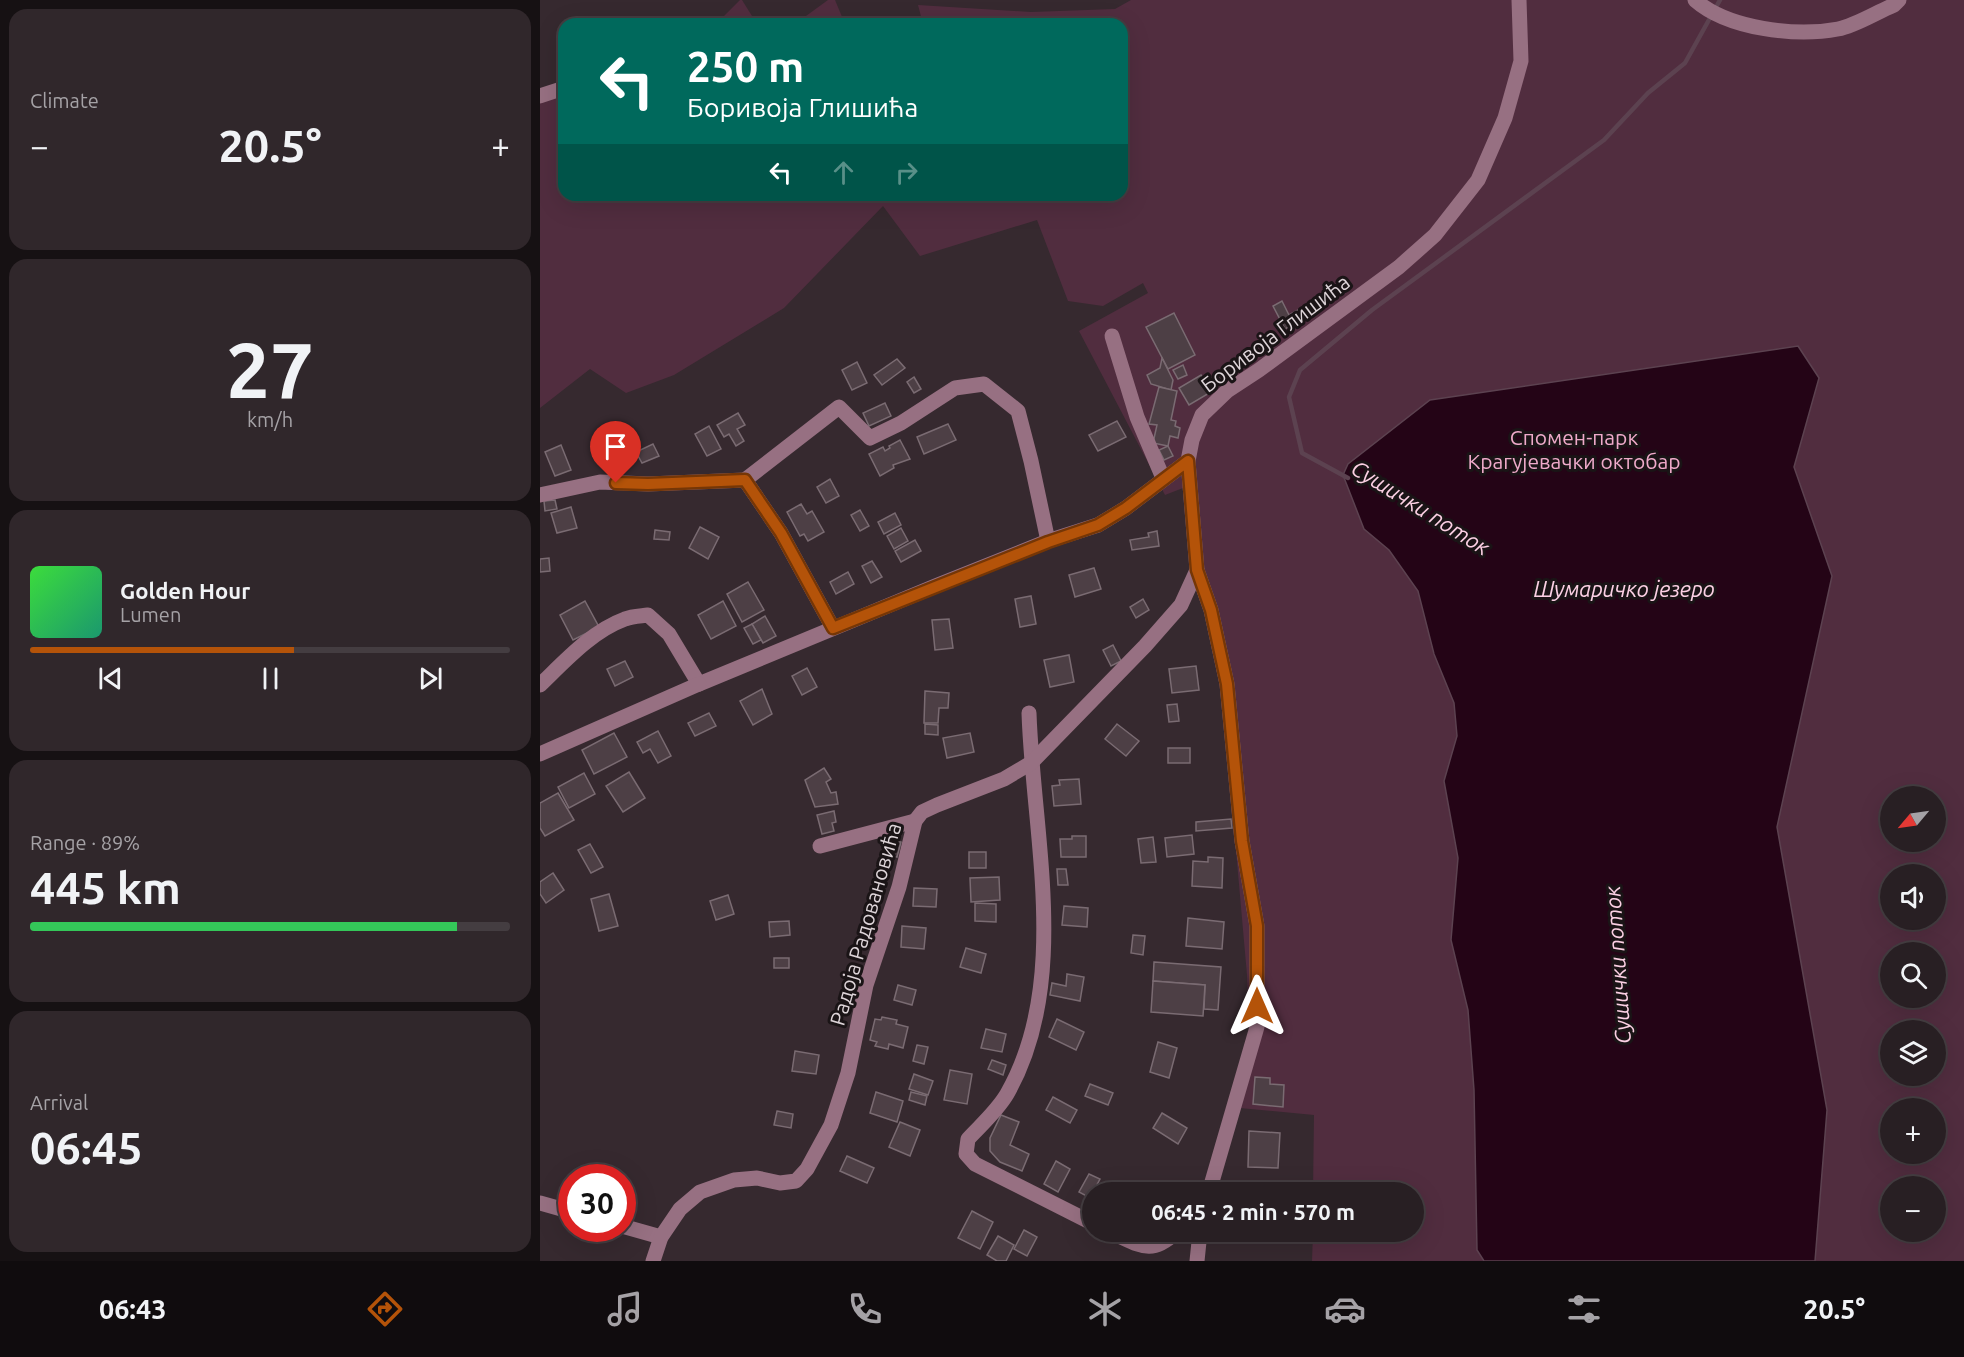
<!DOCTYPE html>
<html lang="en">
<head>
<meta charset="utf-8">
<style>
	:root { --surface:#281f23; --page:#30272b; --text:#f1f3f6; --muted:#a5a2a6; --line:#443d41; --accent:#b45309 }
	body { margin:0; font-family:Ubuntu,sans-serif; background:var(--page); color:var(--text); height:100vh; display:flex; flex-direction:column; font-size:22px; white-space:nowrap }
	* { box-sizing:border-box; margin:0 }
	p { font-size:20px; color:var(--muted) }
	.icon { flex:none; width:33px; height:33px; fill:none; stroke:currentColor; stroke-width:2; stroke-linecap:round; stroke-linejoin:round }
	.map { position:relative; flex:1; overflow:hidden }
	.side { display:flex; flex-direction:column; gap:9px; padding:9px; background:#161113; width:540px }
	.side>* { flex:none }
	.guide { position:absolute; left:18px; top:18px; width:570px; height:183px; border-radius:18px; box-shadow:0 6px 24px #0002,0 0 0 2px var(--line); background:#00695c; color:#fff; overflow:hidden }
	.needle { width:39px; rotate:241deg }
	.tools { position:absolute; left:1340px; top:786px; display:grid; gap:12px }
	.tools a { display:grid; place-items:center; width:66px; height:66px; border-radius:50%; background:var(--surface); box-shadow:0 6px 24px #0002,0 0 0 2px var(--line); font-size:30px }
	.speed { position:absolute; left:18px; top:1164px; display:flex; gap:12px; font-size:30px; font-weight:700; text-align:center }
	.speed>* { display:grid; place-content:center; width:78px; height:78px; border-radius:50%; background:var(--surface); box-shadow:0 6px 24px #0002,0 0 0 2px var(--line); line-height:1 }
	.speed .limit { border:9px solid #d22; background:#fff; color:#111 }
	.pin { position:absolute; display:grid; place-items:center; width:51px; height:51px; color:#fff; margin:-62px -26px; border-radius:50% 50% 50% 0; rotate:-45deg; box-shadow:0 0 6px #0007 }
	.pin .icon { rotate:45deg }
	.me { position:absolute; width:66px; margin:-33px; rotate:0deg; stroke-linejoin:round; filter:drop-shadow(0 0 4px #0008) }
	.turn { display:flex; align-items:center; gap:21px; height:126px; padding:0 30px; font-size:27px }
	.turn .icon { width:78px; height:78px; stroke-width:2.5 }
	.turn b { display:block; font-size:42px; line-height:51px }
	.lanes { display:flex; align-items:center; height:57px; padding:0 30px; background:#0003; justify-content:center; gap:30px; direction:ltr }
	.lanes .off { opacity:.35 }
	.big { font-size:45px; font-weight:600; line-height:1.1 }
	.side .card { flex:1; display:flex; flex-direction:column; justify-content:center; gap:9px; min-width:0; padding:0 21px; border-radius:18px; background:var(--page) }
	.side .dial { align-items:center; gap:0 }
	.dial b { font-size:78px; line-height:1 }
	.song { display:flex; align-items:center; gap:18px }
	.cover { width:72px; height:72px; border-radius:9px; background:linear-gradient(135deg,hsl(120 70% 55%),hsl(160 70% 35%)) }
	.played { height:6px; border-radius:3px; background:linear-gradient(90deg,var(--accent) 55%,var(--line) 55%) }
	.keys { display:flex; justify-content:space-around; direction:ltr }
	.heat { display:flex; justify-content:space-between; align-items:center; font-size:33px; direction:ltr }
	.charge { height:9px; border-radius:4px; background:linear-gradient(90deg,#34c759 89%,var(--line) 0) }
	.trip { position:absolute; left:542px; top:1182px; width:342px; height:60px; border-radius:30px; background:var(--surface); box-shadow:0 6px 24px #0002,0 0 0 2px var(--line); font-weight:600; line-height:60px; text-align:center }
	.tabs { display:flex; height:96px; justify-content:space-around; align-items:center; background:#100c0e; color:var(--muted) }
	.tabs .icon { width:42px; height:42px }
	.tabs .current { color:var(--accent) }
	.tabs b { font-size:27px; color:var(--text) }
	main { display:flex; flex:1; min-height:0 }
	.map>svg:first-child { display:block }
	.green { fill:#512d3f; fill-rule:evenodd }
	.water { fill:#240416; stroke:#5c4250; stroke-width:1.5 }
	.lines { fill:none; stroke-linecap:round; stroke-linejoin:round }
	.stream { stroke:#5c4250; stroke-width:4.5 }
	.building { fill:#4d3f45; stroke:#7a6b72; stroke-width:1.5 }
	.minor { stroke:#977082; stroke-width:15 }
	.route-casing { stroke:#753606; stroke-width:15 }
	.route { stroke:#b45309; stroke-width:10 }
	.labels { text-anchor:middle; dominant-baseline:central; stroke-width:6; stroke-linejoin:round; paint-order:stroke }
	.street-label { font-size:21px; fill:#ddd4d8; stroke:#1a1416 }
	.park-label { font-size:21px; fill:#efaaca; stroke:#1a1416 }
	.water-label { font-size:22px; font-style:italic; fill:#fcd0e4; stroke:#1a1416 }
</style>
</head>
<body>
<main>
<section class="side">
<div class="card"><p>Climate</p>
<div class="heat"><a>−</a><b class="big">20.5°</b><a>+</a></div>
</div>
<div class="card dial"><b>27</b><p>km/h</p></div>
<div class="card">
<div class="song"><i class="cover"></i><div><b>Golden Hour</b><p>Lumen</p></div></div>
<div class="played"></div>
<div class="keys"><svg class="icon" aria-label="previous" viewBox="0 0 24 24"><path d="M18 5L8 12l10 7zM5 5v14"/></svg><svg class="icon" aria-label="pause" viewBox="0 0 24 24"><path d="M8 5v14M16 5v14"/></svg><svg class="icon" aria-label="next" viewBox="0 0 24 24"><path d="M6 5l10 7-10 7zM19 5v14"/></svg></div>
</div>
<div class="card"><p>Range · 89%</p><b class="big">445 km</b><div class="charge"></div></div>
<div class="card"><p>Arrival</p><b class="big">06:45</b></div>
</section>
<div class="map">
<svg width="1424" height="1261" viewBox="0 0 1424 1261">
	<rect width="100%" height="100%" fill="#36292f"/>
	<g class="green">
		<polygon points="200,0 202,0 217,24 176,24"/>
		<polygon points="288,0 295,0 305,24 255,24"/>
		<path d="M591,0H1424V1261H772L773,1232H873V1192H773L774,1115L689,1107L709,1034L707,975L683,703L643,488L625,495L539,331L608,293L603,283L563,306L528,301L497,220L380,256L343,206L244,308L134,375L86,393L50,369L0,408V94L24,83V195H582V24H383L378,5L491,12L575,9ZM1350,796H1395V842H1350ZM1350,874H1395V920H1350ZM1350,952H1395V998H1350ZM1350,1030H1395V1076H1350ZM1350,1108H1395V1154H1350ZM1350,1186H1395V1232H1350Z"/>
	</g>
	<polygon class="water" points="1258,346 1279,378 1254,467 1292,576 1237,827 1287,1110 1275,1261 944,1261 937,1250 934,1090 928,1010 911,940 918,858 904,781 917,736 914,703 894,654 878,591 849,550 824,529 803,475 808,464 890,400"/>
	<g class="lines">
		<polyline class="stream" points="808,478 762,453 749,397 760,370 832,310 1064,140 1108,93 1145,63 1180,0"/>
	</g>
	<g class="building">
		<polygon points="742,301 749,315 758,310 763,319 745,329 733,306"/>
		<polygon points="634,313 655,355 628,369 606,327"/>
		<polygon points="622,358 633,380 631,390 611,384 607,375 620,368"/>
		<polygon points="357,359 365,368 342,385 334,375"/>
		<polygon points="317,362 327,383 312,390 302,370"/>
		<polygon points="643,365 647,375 638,379 633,370"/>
		<polygon points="661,375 671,392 649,405 639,388"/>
		<polygon points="374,377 381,389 374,393 367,382"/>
		<polygon points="619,387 637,391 631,420 636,421 635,426 640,428 638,438 630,436 628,446 613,443 617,425 609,424"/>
		<polygon points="345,403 351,416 329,426 323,413"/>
		<polygon points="198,413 205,425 197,429 204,441 196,446 189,434 184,437 177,425"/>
		<polygon points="577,421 586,437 558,451 549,435"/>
		<polygon points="408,424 416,440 384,454 377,437"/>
		<polygon points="169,426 181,449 167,456 155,434"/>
		<polygon points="360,440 370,459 353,465 354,468 340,476 329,454 343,447 345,451 350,448 349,446"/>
		<polygon points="113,444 119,456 102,463 96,452"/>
		<polygon points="21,445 31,470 15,476 5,452"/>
		<polygon points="628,446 633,456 624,460 619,450"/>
		<polygon points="290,479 299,496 286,503 277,487"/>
		<polygon points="15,500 17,509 5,511 4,501"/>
		<polygon points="261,504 267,514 272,511 284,532 268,541 264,534 260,536 247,512"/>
		<polygon points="31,507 37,528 17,533 11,513"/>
		<polygon points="320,510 329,526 320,531 311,515"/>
		<polygon points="355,513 361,525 344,534 338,522"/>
		<polygon points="160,527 179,537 168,559 149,548"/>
		<polygon points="361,528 368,541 354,549 347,536"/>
		<polygon points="115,530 130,532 129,540 114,539"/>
		<polygon points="617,531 619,546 592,550 590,540 609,537 608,533"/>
		<polygon points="375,540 381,551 361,562 355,551"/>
		<polygon points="9,558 10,571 0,572 0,559"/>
		<polygon points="332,561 342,577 331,583 322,566"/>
		<polygon points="554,568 561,589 535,597 529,575"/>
		<polygon points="308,572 314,584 296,594 290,582"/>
		<polygon points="208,582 224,610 202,622 187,594"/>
		<polygon points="491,596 496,624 480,627 475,599"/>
		<polygon points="603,599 609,610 596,618 590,607"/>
		<polygon points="45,601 59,627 33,640 20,615"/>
		<polygon points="183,601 196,626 171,639 158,615"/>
		<polygon points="225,616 236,636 223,643 212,624"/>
		<polygon points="409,619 413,648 395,650 392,620"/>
		<polygon points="212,624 221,640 213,644 204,628"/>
		<polygon points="573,645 581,661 571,666 563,650"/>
		<polygon points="529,655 534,682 510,687 504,660"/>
		<polygon points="85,661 93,677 75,686 67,669"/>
		<polygon points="656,666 659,690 632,693 629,669"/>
		<polygon points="267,668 277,687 262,695 252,676"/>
		<polygon points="222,689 232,714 213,725 200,701"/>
		<polygon points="385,691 409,693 408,708 399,708 398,723 384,723"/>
		<polygon points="637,704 639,721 629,722 627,705"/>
		<polygon points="169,713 176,726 155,736 148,723"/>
		<polygon points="385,724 398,725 398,735 385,734"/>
		<polygon points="577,724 599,741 586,756 565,739"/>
		<polygon points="118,731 131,756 118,763 110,749 103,753 97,742"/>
		<polygon points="74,733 87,757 54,774 42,750"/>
		<polygon points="430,733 434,752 407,758 403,738"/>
		<rect x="628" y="748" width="22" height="15"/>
		<polygon points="284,768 291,779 286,782 291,793 296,792 298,804 275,807 265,780"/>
		<polygon points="89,772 105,798 83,812 66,786"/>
		<polygon points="44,773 55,794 29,808 18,787"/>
		<polygon points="539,779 541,804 514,806 512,786 520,785 519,780"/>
		<polygon points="18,793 34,820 5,836 0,828 0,803"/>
		<polygon points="294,811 296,822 292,823 294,831 282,834 277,815"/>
		<polygon points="691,819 692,828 656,831 656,822"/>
		<polygon points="652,835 654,854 627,857 625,838"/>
		<polygon points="532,836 546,836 546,857 521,857 520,839 532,839"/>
		<polygon points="613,837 616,862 601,863 598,839"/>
		<polygon points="347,839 361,842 357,857 343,854"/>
		<polygon points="50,844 63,867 51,873 38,850"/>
		<rect x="429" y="852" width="17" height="16"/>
		<polygon points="668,857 683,858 682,888 652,886 653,861 668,862"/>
		<polygon points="517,869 526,869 528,885 518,885"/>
		<polygon points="13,873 24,890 6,903 0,894 0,882"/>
		<polygon points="459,877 460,900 431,902 430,878"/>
		<polygon points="374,888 397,889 396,907 373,906"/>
		<polygon points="69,894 78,926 59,931 51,899"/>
		<polygon points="188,895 194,914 176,920 170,901"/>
		<polygon points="435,903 456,904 456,922 435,921"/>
		<polygon points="524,906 548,908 547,927 522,925"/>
		<polygon points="648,918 684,922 682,949 646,946"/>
		<polygon points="249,921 250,935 230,937 229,922"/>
		<polygon points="362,926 386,928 384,949 361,947"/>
		<polygon points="593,935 605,936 603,955 591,953"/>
		<polygon points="426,948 446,954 441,973 420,967"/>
		<rect x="234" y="958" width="15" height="10"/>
		<polygon points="614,962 681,967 678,1010 664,1009 665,985 613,981"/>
		<polygon points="527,974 544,977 540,1001 510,995 512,983 526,986"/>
		<polygon points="613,981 665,985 663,1016 611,1012"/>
		<polygon points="358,985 376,990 372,1005 354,1000"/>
		<polygon points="342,1017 357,1020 356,1024 368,1027 363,1048 349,1044 348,1049 335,1046 337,1042 330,1040 335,1019 341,1020"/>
		<polygon points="517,1019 544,1032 536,1050 509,1037"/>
		<polygon points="446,1029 466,1034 462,1052 441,1048"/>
		<polygon points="618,1042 637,1048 629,1078 610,1072"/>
		<polygon points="377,1045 388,1047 384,1064 373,1061"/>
		<polygon points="255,1051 279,1055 276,1074 252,1071"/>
		<polygon points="452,1060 466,1065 463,1075 448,1069"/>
		<polygon points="410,1070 432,1074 427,1104 404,1100"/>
		<polygon points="374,1074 393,1081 388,1095 369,1089"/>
		<polygon points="715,1077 730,1078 730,1084 744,1085 743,1107 713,1104"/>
		<polygon points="550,1084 573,1093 568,1105 545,1096"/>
		<polygon points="336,1092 363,1101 357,1122 330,1113"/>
		<polygon points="371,1092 387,1096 385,1105 369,1100"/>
		<polygon points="513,1097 537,1110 530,1123 506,1110"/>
		<polygon points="237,1111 253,1114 251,1128 234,1125"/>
		<polygon points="622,1113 647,1128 638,1144 613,1128"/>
		<polygon points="461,1115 479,1122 470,1145 489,1154 482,1171 460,1162 450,1151 450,1138"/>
		<polygon points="360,1122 380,1130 370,1156 349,1147"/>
		<polygon points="709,1131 740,1133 738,1168 708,1167"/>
		<polygon points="307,1156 334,1168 327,1183 300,1171"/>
		<polygon points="516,1161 530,1169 518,1192 504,1184"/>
		<polygon points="549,1174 560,1179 554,1190 559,1192 552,1192 552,1199 539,1192"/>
		<polygon points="432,1211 453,1222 440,1249 418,1238"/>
		<polygon points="484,1230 497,1237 487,1256 474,1249"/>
		<polygon points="458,1236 474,1245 466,1261 457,1261 447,1255"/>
	</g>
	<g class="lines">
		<g class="minor">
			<path d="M1155,0C1188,29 1256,37 1298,29C1315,26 1337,12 1354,5L1359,0"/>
			<polyline points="0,96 24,88"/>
			<polyline points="572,336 597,417 623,478"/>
			<polyline points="205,480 299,407 330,438 361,423 415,388 444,384 478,411 491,461 508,541"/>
			<polyline points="0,495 60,482 108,484 205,480 241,533 293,628"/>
			<path d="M0,685C25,661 52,631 85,619C92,616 101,616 108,615L129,634L159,684L398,585L508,541L558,525L586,508L648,461"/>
			<path d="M489,713C493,836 531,982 467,1094C457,1111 441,1125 428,1139L426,1154L435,1164L552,1223"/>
			<polyline points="0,754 159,684"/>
			<polyline points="280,846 375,821"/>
			<polyline points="669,1192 717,1027 717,926 702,841 687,684 671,610 657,570 648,461 652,440 662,415 687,391 719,370 859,267 895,235 938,180 965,118 981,61 979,0"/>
			<polyline points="0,1203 32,1212"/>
			<polyline points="82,1226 121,1237"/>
			<path d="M570,1232C599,1244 610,1257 636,1232"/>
			<polyline points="113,1261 121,1237 140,1209 160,1192 194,1180 217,1178 240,1183 256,1181 267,1169 291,1125 308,1073 326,985 359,887 375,821 382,812 397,805 464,779 491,763 605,646 641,605 657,570"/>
			<polyline points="657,1261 660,1232"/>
		</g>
	</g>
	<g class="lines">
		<g class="route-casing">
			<polyline id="route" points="76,483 108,484 205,480 241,533 293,628 508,542 558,525 586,508 648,461 657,570 671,610 687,684 702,841 717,926 717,1006"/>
		</g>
		<use href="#route" class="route"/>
	</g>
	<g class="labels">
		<g class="street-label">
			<text transform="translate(735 333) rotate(-37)">Боривоја Глишића</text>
			<text transform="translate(325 924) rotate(-74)">Радоја Радовановића</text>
		</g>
		<g class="park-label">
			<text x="1034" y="437">Спомен-парк<tspan x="1034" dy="24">Крагујевачки октобар</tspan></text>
		</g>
		<g class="water-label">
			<text transform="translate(881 507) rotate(32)">Сушички поток</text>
			<text x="1084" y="588">Шумаричко језеро</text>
			<text transform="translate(1077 965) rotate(-94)">Сушички поток</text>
		</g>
	</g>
</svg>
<div class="tools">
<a><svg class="needle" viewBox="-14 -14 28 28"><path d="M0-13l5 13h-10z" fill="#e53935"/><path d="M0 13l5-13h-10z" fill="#a5a2a6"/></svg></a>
<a><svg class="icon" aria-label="sound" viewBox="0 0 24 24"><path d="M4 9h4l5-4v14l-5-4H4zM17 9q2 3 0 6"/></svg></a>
<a><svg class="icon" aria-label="search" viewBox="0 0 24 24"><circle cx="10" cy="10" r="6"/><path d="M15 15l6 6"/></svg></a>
<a><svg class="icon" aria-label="layers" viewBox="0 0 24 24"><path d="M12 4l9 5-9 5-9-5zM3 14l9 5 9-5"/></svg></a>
<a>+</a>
<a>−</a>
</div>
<div class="speed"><div class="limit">30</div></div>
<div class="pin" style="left:76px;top:483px;background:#d93025"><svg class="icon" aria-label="arrive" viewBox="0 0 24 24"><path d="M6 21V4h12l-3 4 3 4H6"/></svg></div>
<svg class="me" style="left:717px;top:1006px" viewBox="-20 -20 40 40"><path d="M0-17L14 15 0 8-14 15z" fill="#b45309" stroke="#fff" stroke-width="4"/></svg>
<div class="trip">06:45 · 2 min · 570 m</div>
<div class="guide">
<div class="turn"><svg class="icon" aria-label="left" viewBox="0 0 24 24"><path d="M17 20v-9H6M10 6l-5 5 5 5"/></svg><div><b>250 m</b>Боривоја Глишића</div></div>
<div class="lanes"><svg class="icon" aria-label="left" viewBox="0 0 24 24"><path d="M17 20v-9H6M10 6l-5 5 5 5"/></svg><svg class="icon off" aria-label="ahead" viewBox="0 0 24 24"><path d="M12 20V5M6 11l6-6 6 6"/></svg><svg class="icon off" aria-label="right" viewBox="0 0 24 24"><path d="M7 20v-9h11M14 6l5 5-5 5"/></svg></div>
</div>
</div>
</main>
<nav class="tabs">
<b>06:43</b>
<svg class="icon current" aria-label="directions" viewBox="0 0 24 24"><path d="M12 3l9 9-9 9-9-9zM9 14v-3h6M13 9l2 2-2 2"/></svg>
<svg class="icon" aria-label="music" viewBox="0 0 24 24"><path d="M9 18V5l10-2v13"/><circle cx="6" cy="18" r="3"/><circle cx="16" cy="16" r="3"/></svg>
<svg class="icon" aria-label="phone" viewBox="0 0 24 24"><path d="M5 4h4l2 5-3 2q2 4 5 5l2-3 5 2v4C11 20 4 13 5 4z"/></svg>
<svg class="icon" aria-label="climate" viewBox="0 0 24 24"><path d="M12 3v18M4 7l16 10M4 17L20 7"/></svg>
<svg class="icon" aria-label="car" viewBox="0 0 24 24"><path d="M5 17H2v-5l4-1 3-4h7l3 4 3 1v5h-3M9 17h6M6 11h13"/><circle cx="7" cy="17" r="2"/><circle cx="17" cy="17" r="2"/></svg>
<svg class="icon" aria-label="filters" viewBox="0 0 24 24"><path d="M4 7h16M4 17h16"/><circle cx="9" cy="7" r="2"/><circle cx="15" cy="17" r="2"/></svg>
<b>20.5°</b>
</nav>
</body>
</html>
